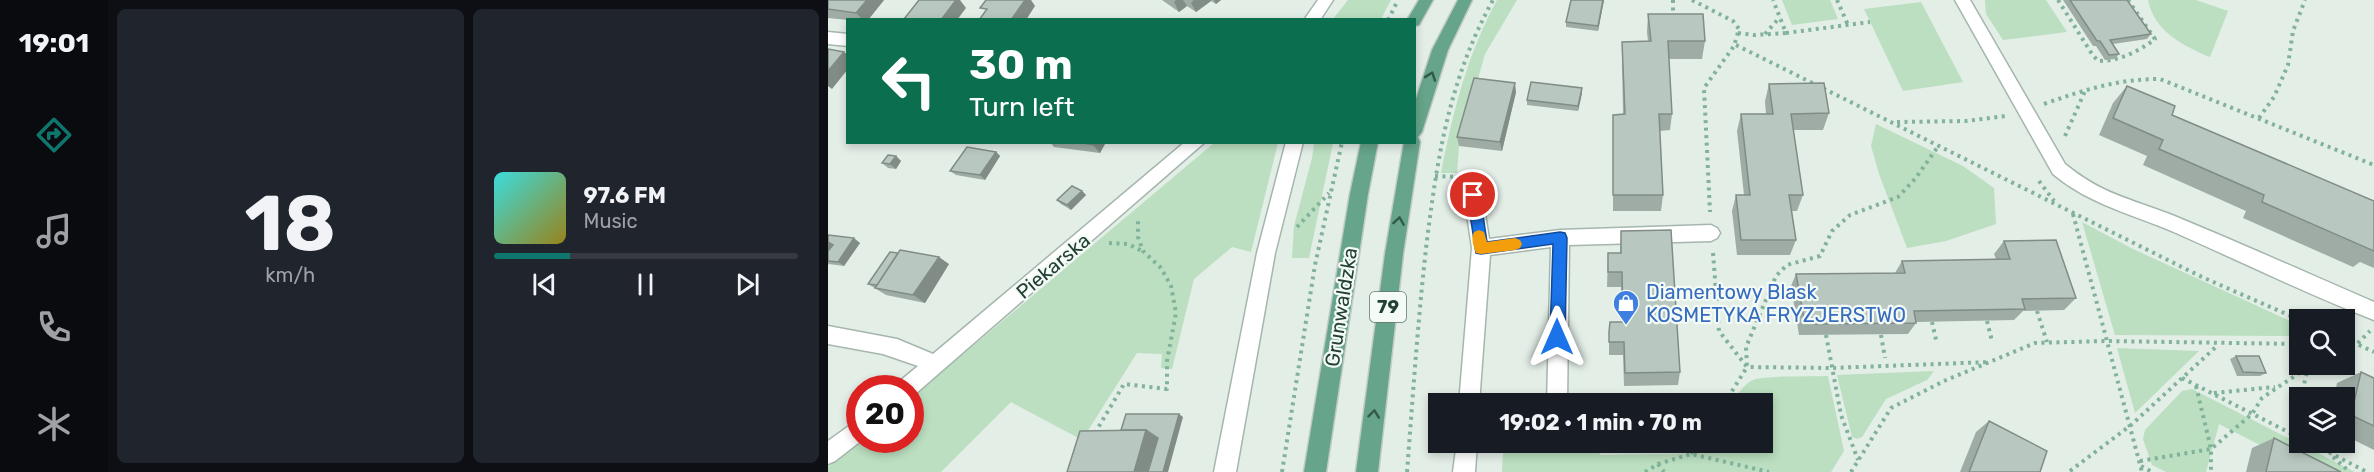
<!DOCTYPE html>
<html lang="en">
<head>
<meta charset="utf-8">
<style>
	:root { --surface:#171b24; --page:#20242c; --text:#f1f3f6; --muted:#9ea1a6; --line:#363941; --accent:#0f766e }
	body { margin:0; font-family:Rubik,sans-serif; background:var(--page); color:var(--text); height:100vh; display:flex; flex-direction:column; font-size:22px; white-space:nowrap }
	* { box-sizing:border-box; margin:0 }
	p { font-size:20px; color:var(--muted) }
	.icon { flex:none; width:33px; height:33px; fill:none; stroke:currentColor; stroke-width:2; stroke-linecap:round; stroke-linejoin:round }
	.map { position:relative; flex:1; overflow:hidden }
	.sheet { display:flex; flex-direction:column; gap:9px; padding:9px; background:#0d0f14; width:720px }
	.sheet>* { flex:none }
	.guide { position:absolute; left:18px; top:18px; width:570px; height:126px; border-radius:0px; box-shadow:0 3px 9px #0003; background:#0b6e4f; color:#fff; overflow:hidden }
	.controls { position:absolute; left:1461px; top:309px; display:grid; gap:12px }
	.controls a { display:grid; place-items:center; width:66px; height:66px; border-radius:0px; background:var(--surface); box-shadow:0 3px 9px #0003; font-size:30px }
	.speed { position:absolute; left:18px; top:375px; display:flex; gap:12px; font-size:30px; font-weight:700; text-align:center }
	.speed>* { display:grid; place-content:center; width:78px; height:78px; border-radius:50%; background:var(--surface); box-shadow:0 3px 9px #0003; line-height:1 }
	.speed .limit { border:9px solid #d22; background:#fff; color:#111 }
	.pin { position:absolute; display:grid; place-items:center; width:51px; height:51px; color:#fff; margin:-26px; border:3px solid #fff; border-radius:50%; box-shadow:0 2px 6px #0007 }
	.me { position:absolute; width:66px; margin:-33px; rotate:0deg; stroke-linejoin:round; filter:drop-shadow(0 0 4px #0008) }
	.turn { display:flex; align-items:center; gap:21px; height:126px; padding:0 24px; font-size:27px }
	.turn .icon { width:78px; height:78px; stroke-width:2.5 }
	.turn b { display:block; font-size:42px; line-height:51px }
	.sheet .tile { flex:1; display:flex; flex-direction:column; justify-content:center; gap:9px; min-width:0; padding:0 21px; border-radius:9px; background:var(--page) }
	.sheet .dial { align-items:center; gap:0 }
	.dial b { font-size:78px; line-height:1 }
	.song { display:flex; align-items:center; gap:18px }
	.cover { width:72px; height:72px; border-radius:9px; background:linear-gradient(135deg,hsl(180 70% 55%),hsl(50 70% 35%)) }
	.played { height:6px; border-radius:3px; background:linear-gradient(90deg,var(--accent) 25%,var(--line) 25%) }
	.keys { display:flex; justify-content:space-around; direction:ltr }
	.sheet .tiles { flex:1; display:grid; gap:9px; grid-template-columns:repeat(2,1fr) }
	.trip { position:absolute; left:600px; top:393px; width:345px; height:60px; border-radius:0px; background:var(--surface); box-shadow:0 3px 9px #0003; font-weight:700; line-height:60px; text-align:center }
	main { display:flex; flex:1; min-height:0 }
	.tab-bar { display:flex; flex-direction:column; width:108px; justify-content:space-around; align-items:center; background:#090b0e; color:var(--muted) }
	.tab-bar .icon { width:42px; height:42px }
	.tab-bar .current { color:var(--accent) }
	.tab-bar b { font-size:27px; color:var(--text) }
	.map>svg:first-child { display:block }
	.green { fill:#bbdfc0 }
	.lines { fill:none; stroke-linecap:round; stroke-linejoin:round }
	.minor-casing { stroke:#a5b6ad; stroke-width:3 }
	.major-casing { stroke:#c1cac6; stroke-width:3 }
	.path { stroke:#82b29c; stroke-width:4; stroke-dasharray:3 4.5; stroke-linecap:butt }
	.minor { fill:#fff; fill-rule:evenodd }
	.major { fill:#66a58b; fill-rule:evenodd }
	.wall { fill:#9eaca5 }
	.shaded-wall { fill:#818c86 }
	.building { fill:#b8c8c0; stroke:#818c86; stroke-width:1.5 }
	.oneway { stroke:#335949 }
	.route { fill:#1a73e8; stroke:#114b97; stroke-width:1.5 }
	.slow { fill:#f59e0b }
	.labels { text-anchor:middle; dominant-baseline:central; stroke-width:4.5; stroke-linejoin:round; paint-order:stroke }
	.shield { fill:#f4faf6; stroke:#61786e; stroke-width:1.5 }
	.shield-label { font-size:18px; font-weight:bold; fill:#224033 }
	.street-label { font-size:20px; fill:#224033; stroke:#f4faf6 }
	.shop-label { font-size:20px; fill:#366cbe; stroke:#f4faf6; text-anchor:start }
</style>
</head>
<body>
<main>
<nav class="tab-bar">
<b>19:01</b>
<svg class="icon current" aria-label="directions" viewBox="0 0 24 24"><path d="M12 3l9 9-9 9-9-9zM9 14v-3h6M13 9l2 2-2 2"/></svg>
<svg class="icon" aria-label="music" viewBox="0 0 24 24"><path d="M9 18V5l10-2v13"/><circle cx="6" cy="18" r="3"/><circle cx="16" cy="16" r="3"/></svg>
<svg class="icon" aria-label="phone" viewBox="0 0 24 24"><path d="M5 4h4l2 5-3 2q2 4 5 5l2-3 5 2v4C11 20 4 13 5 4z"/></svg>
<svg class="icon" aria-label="climate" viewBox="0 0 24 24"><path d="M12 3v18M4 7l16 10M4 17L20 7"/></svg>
</nav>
<section class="sheet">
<div class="tiles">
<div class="tile dial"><b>18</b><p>km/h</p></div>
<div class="tile">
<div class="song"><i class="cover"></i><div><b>97.6 FM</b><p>Music</p></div></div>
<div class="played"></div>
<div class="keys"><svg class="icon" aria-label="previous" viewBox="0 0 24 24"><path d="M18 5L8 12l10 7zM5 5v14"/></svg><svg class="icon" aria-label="pause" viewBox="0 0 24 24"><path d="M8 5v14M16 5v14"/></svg><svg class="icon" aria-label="next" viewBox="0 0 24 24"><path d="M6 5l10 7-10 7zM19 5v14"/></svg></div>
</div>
</div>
</section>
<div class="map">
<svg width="1546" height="472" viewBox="0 0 1546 472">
	<rect width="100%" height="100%" fill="#e3eee7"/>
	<g class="green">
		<polygon points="520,0 563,0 553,19 505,19"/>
		<path d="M669,0H689L657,54L631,146L629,173H613C625,112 639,55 669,0Z"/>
		<polygon points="954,0 1002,0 1010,19 964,25"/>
		<polygon points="1157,0 1218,0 1239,32 1175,40 1158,14"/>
		<path d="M1320,0H1368L1400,11L1382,57C1355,46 1326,31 1320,0Z"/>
		<polygon points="1093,2 1135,82 1075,91 1036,9"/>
		<polygon points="1048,124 1135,166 1166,188 1168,224 1118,241 1079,248 1051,174 1043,146"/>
		<polygon points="386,143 450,143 423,252 404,247 366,279 344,369 333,368 334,354 309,353 254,440 183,402 113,472 0,472 0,467 33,440 82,440 83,398"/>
		<polygon points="486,143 505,143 481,258 464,258 466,226 484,158"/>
		<polygon points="1254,222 1305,249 1471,325 1471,336 1287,335"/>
		<polygon points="1289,348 1371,351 1307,413"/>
		<polygon points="1106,371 1099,380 1058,399 1034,437 1029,439 1024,437 1009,375"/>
		<path d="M1000,376L1016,451L1003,472H674L675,452L771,445L772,455L882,453L884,443L934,442V404L903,403C909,395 915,385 925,380C936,375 985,377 1000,376Z"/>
		<polygon points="1364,389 1527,472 1484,472 1391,424 1378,472 1338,472 1324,465 1315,439 1317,430 1354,391"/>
	</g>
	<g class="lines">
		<g class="minor-casing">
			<g id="minor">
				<polygon points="490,0 505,0 492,20 476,20"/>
				<path d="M1127,0H1142L1237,164C1275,195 1301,198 1344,215C1412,243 1479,273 1546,302V320C1479,294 1414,262 1348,233C1305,214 1262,205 1225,174Z"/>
				<polygon points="0,32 20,34 20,46 0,44"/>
				<polygon points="357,142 377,142 86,395 82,396 82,388 69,388 72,381 90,366 55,354 0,344 0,326 69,339 105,354"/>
				<polygon points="458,142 475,142 447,253 408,472 386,472 429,253"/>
				<polygon points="645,188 651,190 654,195 661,239 732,230 883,225 889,228 892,233 889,238 883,241 741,245 739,404 719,404 723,247 662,255 651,404 631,404 644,248 636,195 639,190"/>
				<polygon points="32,418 32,440 34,440 7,461 0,464 0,441"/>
				<polygon points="629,442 649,442 647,472 625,472"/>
			</g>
		</g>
		<g class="major-casing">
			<g id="major">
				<polygon points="591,0 605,0 591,25 586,26 586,20 579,20"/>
				<polygon points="630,0 644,0 620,50 594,132 590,137 592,142 575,254 550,472 528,472 557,254 576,142 586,142 586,105 604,50"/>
				<polygon points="533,142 550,142 540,194 498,472 476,472 522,194"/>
			</g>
		</g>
		<g class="path">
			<polyline points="845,0 845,19"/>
			<polyline points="864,0 905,21 911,29 906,46 876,88 882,212"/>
			<polyline points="1009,0 1020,25"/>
			<path d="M1230,0L1264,54L1270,61C1291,61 1310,52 1327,39L1300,0"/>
			<polyline points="560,20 570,0"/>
			<polyline points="910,33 926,35 958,33 945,0"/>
			<polyline points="958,33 1042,22"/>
			<polyline points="937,34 952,17"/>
			<polyline points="908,45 1374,277 1472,320"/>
			<path d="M1216,104C1256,90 1289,79 1332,79L1546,165"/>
			<polyline points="1431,118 1446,97 1460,65 1465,31 1477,0"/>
			<polyline points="1069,122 1138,121 1178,116"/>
			<polyline points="1237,136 1257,91"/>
			<polyline points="607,176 633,177"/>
			<polyline points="1211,181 1226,201"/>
			<polyline points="1245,214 1314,472"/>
			<polyline points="469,227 501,193"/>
			<polyline points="281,243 300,244 314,251"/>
			<polyline points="885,253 891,331 919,367 1003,368 1162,362"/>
			<polyline points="1209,311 1219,342"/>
			<polyline points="1159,321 1164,341"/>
			<polyline points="1104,322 1109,344"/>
			<polyline points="998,335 1013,415 1030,460"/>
			<polyline points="1053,335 1057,358"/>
			<polyline points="1516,339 1529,344 1542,331"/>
			<polyline points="1516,344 1529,344 1546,352"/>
			<polyline points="1354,378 1472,438"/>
			<polyline points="1368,386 1383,449 1383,472"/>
			<polyline points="1386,393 1447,387"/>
			<polyline points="1473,398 1480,367 1483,364"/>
			<polyline points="896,404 919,367 918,347 948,276 959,265 992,256 1004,231 1022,215 1070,197 1087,179 1111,145"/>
			<polyline points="267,433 296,384 339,389 339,361 348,313 343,286 333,268 315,251 310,237 310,219"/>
			<polyline points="1481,442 1539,472"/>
			<polyline points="1491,442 1497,450"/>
			<polyline points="863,454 870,442"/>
			<polyline points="1505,457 1522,472"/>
			<polyline points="1312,461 1383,449 1424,414 1434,398 1480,367"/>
			<polyline points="830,464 836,472"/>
			<polyline points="1313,466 1324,472"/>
			<polyline points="1242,471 1302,426 1390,345"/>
			<polyline points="454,472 487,265 514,142"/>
			<path d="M579,472C585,395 590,317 599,240C610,153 622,78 665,0"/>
			<polyline points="817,472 830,464 863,454 941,472"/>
			<polyline points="1023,472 1063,408 1116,381 1207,343 1278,341 1472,344"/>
		</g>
		<use href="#minor" class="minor"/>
		<use href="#major" class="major"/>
	</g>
	<g class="wall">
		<polygon points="0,0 56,0 40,20 20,20 0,18"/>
		<polygon points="334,0 393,0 388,4 383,1 368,12 359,6 351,12"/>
		<polygon points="776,0 770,31 738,27 738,22"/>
		<polygon points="1235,0 1299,0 1323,34 1319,39 1285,44 1291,54 1287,59 1277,60 1268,46 1265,46"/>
		<polygon points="820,14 877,41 874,59 841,59 844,114 842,130 832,131 835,195 833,211 785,211 785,115 795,114 794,60 794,42 820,41 819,32"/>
		<polygon points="941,84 1001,113 995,130 965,130 975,195 969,211 964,211 968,240 962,255 909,255 904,211 908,195 916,195 909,131 913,114 938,114 937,101"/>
		<polygon points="1299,86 1344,115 1546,201 1546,268 1532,262 1525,267 1415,218 1418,211 1315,165 1319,156 1271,135 1285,103"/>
		<polygon points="688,92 674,151 631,146 629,137"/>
		<polygon points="754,93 750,111 699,105 699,100"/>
		<polygon points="222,142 278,142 272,153 226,147"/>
		<polygon points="168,152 172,156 157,180 128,175 122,171"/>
		<polygon points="68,156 73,161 68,169 60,168 54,163"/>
		<polygon points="254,191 258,195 243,210 233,204 229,200"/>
		<polygon points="793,231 852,372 850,385 796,386 795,355 781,355 781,332 794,322 793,287 779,287 780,253 792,253"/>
		<polygon points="0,235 32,243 16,266 1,264 0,265"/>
		<polygon points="1176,241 1248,298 1236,310 1195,311 1186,320 1088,322 1088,323 1080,334 971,335 963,286 968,274 1067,273 1074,261 1168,259 1166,254"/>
		<polygon points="121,264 97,303 58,295 40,284"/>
		<polygon points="1408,356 1438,373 1432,376 1409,376 1402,359"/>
		<polygon points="1533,372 1546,378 1546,450 1516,435 1516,398 1506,398 1509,383"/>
		<polygon points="1161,421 1212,472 1132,472 1148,432"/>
		<polygon points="1446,438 1513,472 1418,472 1424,448"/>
		<polygon points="801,442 855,444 854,447 802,447"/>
	</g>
	<g class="shaded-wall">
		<polygon points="39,0 56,0 40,20 35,20 28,13"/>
		<polygon points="121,0 132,0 138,8 129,20 113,20"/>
		<polygon points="197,0 203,0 207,6 198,20 183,20"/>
		<polygon points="348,0 355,0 359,6 351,12 346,2"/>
		<polygon points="366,0 383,0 383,1 368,12 363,3"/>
		<polygon points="386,0 393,0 388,4"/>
		<polygon points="775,0 776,0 770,31 770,26"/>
		<polygon points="16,52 20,55 20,69 4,89 0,86 0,71"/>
		<polygon points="687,83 688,92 674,151 672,142"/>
		<polygon points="754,88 754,93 750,111 750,106"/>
		<polygon points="266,142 278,142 272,153 265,145"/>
		<polygon points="168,152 172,156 157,180 152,175"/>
		<polygon points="68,156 73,161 68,169 62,164"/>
		<polygon points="254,191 258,195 243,210 239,205"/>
		<polygon points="26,238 32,243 16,266 10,262"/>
		<polygon points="0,242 11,249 0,261"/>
		<polygon points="111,257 121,264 97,303 85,295"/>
		<polygon points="351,414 355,417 340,472 335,472"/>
		<polygon points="318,430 334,441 326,472 306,472"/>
	</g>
	<g class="building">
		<polygon points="0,0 39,0 28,13 0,9"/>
		<polygon points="91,0 128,0 113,20 76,19"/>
		<polygon points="158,0 197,0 183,20 151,20 159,9 152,8"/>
		<polygon points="743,0 775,0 770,26 738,22"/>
		<polygon points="1242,0 1299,0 1323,34 1282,40 1291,54 1281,55 1272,41 1269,41"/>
		<polygon points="820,14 875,14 877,41 840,41 844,114 831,114 835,195 785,195 785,115 797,114 794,42 823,41"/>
		<polygon points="0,49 16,52 0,71"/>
		<polygon points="646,78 687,83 672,142 629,137"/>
		<polygon points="703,82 754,88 750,106 699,100"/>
		<polygon points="996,83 1001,113 963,114 975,195 961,195 968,240 913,240 908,195 922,195 913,114 945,114 941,84"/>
		<polygon points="1299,86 1347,106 1344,115 1546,201 1546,251 1434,202 1436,195 1331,149 1335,140 1285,118"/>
		<polygon points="249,142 266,142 265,145"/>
		<polygon points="139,147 168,152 152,175 122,171"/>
		<polygon points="60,155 68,156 62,164 54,163"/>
		<polygon points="244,186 254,191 239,205 229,200"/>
		<polygon points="843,230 852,372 797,373 796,342 781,342 781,332 782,322 795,322 794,272 780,272 780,253 793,253 793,231"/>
		<polygon points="0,235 26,238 10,262 0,261 0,251 5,245 0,242"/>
		<polygon points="1228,240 1248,298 1194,299 1197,309 1086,311 1088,323 977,324 968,274 1077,273 1074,261 1182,259 1176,241"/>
		<polygon points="72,250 111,257 85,295 47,288"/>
		<polygon points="62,252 70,253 49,285 40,284"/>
		<polygon points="1408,356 1431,356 1438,373 1415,372"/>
		<polygon points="1533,372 1546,378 1546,426 1523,415"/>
		<polygon points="298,414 351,414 335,472 320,472 330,438 318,430 293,430"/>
		<polygon points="1161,421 1219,451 1212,472 1141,472"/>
		<polygon points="318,430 306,472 239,472 252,431"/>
		<polygon points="1446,438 1513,472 1438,472"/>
		<rect x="802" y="442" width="53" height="2"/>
	</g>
	<defs><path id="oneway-chevron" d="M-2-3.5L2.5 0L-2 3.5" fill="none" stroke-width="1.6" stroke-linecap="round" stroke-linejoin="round" transform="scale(1.5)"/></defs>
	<g class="oneway">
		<use href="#oneway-chevron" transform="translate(603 76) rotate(-71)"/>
		<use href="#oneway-chevron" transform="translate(571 221) rotate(-81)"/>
		<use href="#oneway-chevron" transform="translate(546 414) rotate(-83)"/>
	</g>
	<polygon class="route" points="645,190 652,195 659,242 732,232 737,233 739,238 737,337 735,342 729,344 724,342 722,337 725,244 653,254 648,253 639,195"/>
	<path class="slow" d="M651,230L656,232L659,242L687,238L692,240L694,244L692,248L687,250L653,254L648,253C645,246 643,238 646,232Z"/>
	<defs>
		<g id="shop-pin" transform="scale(1.35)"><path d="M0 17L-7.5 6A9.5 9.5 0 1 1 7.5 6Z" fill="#3f7fe0" stroke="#f4faf6"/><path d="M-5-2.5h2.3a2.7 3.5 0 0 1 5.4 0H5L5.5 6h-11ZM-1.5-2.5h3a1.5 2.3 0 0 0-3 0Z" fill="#fff"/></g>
	</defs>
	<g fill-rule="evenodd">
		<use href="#shop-pin" x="798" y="303"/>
	</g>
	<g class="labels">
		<rect class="shield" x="542" y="292" width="36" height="30" rx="4.5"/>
		<g class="shield-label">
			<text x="560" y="307">79</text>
		</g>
		<g class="street-label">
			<text transform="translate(225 266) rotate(-40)">Piekarska</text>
			<text transform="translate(513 307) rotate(-81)">Grunwaldzka</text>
		</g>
		<g class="shop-label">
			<text x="818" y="292">Diamentowy Blask<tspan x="818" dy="23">KOSMETYKA FRYZJERSTWO</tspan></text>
		</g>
	</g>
</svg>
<div class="controls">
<a><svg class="icon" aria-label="search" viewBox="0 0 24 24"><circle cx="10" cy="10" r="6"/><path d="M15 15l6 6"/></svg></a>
<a><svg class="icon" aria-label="layers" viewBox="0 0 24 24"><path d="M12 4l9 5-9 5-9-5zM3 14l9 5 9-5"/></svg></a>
</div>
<div class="speed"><div class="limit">20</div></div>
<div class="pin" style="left:645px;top:195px;background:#d93025"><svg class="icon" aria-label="arrive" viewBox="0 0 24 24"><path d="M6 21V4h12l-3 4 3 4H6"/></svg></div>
<svg class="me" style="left:729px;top:337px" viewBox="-20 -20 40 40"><path d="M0-17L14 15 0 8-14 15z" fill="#1a73e8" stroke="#fff" stroke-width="4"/></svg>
<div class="trip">19:02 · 1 min · 70 m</div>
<div class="guide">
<div class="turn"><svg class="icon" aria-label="left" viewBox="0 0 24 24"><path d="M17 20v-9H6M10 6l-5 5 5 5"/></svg><div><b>30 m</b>Turn left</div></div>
</div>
</div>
</main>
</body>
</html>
